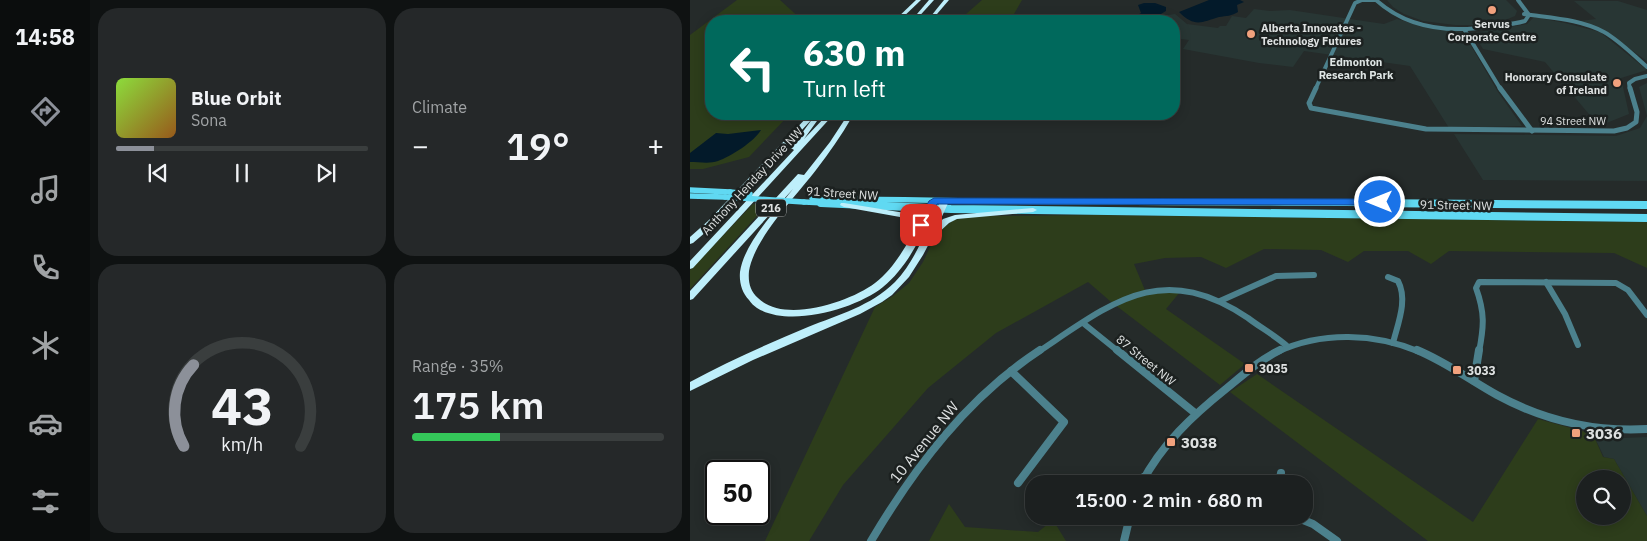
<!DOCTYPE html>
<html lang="en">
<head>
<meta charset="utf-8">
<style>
	:root { --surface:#1c2020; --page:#252829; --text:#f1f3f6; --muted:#a0a3a5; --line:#3a3e3e; --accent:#8c9099 }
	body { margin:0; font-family:"IBM Plex Sans",sans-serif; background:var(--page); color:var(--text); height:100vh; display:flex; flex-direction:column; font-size:19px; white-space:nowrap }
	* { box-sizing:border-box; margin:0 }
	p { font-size:16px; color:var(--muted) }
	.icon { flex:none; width:28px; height:28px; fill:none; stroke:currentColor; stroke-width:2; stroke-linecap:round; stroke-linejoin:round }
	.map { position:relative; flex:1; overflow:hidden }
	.drawer { display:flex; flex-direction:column; gap:8px; padding:8px; background:#0f1212; width:600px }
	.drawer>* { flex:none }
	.top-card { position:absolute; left:15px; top:15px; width:475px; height:105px; border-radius:20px; box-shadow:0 2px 12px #0003,0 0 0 1px var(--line); background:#00695c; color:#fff; overflow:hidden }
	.fabs { position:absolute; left:886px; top:470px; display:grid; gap:10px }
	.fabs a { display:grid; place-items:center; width:55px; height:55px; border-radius:50%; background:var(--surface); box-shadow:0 2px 12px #0003,0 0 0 1px var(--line); font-size:25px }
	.speed { position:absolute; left:15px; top:460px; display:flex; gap:10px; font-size:25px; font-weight:700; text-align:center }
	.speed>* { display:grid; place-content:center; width:65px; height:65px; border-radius:50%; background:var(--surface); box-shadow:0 2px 12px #0003,0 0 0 1px var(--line); line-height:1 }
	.speed .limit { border:2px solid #111; border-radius:8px; background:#fff; color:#111 }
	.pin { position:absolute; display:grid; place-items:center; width:42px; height:42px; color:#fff; margin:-21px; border-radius:10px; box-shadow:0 2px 8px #0006 }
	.me { position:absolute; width:55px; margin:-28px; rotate:270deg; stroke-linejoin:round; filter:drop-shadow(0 0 4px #0008) }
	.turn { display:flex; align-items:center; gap:18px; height:105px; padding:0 15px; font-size:22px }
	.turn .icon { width:65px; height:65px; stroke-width:2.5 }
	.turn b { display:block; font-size:35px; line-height:42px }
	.big { font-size:38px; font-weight:600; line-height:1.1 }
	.drawer .card { flex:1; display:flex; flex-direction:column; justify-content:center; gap:8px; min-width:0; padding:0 18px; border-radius:20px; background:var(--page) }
	.drawer .dial { align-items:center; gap:0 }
	.dial svg { height:130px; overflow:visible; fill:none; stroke:var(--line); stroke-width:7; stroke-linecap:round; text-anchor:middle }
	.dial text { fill:var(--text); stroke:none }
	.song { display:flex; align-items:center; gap:15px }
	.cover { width:60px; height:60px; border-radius:8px; background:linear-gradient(135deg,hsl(90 70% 55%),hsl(30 70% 35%)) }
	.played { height:5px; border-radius:2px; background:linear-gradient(90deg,var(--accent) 15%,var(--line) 15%) }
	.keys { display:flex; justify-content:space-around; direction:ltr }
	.heat { display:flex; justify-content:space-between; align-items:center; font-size:28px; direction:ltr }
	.charge { height:8px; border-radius:4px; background:linear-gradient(90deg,#34c759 35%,var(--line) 0) }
	.drawer .tiles { flex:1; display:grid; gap:8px; grid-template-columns:repeat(2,1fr) }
	.trip { position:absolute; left:335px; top:475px; width:288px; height:50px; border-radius:20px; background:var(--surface); box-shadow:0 2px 12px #0003,0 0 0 1px var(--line); font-weight:600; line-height:50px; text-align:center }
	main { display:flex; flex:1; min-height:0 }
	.menu { display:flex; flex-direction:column; width:90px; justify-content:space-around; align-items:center; background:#0b0d0d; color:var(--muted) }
	.menu .icon { width:35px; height:35px }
	.menu .selected { color:var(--accent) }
	.menu b { font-size:22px; color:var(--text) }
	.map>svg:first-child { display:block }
	.built { fill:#283634 }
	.green { fill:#2d3d1b; fill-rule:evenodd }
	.water { fill:#031a2a }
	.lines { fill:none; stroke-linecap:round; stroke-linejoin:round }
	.minor-far3 { stroke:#4c818d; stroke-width:4 }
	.minor-far2 { stroke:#4c818d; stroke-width:5 }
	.minor-far1 { stroke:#4c818d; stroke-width:6 }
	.minor { stroke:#4c818d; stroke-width:8 }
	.major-far1 { stroke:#60d9f2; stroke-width:5.5 }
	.major { stroke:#60d9f2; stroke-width:8 }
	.highway { fill:#beeffb; fill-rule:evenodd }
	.major-bridge { stroke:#60d9f2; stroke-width:5.5 }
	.route { fill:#1a73e8; stroke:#114b97 }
	.poi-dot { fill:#f1a17d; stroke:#1c2120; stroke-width:2 }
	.labels { text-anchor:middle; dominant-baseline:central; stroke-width:5; stroke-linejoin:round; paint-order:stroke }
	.far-poi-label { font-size:11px; font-weight:bold; fill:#dee1e1; stroke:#1c2120 }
	.far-neighbourhood-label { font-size:11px; font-weight:bold; fill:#dfe6e5; stroke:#1c2120 }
	.far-street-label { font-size:11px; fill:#dee1e1; stroke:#1c2120 }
	.shield { fill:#1c2120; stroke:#a4a7a7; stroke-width:1 }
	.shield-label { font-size:11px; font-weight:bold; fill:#dee1e1 }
	.street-label { font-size:12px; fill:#dee1e1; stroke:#1c2120 }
	.poi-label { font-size:12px; font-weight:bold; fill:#dee1e1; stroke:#1c2120; text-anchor:start }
	.near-poi-label { font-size:15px; font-weight:bold; fill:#dee1e1; stroke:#1c2120; text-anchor:start }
	.near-street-label { font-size:15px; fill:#dee1e1; stroke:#1c2120 }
</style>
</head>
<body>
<main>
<nav class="menu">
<b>14:58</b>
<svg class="icon selected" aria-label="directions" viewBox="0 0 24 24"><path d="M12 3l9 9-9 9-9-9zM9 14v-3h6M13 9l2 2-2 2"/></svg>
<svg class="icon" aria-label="music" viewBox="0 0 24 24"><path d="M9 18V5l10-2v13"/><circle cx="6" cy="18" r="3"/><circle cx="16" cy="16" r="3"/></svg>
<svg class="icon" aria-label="phone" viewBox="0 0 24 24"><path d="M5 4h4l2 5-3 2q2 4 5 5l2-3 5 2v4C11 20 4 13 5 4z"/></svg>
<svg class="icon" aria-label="climate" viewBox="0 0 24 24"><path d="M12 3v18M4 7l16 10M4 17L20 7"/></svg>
<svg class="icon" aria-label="car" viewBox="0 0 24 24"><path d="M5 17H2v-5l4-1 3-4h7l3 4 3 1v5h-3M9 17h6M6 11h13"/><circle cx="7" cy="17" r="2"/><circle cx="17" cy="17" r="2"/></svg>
<svg class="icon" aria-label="filters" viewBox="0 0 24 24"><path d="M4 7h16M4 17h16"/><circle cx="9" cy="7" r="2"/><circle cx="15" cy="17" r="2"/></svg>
</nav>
<section class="drawer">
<div class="tiles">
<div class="card">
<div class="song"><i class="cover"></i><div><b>Blue Orbit</b><p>Sona</p></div></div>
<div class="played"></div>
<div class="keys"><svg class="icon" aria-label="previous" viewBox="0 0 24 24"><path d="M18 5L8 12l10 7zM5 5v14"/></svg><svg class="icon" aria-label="pause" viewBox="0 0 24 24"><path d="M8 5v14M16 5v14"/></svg><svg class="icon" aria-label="next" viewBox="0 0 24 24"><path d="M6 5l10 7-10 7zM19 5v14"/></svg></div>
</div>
<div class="card"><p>Climate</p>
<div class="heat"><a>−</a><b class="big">19°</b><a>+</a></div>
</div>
<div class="card dial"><svg viewBox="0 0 100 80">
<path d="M14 69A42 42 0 1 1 86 69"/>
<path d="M14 69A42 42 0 0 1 20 19" stroke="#8c9099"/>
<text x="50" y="56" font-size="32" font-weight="700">43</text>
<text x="50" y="72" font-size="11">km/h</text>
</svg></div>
<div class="card"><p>Range · 35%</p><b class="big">175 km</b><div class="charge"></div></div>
</div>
</section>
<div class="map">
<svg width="957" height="541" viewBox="0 0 957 541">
	<rect width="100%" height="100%" fill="#252b2a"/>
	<g class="built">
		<polygon points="697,0 816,0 827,11 825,16 813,21 790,25 765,25 733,21 714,14 703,7"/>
		<polygon points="884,1 928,1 957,10 957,61 917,33 890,21 906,19"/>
		<polygon points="564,9 580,11 600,10 687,23 694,24 707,19 736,27 773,32 808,92 832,126 759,128 720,66 614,51 603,67 569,63 493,49 499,40 484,38 484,21 466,21 472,16 485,14 497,24 528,28 530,26 536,26 542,16 556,18"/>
		<polygon points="844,17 875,23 910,32 957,70 931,78 939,114 909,126 855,62 793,49 783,33 837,24"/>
		<polygon points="957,83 957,181 793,180 764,134 926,136 950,128 957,116 949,87"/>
		<polygon points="903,434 933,438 957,437 957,516 924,459 914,457"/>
	</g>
	<g class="green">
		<polygon points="47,0 90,0 113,21 21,21 21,114 100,114 59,157 13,169 0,169 0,35"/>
		<polygon points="292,0 332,0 320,21 268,21"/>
		<polygon points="63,204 77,205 0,289 0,270"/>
		<polygon points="407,215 957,222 957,268 924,253 759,251 741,264 718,251 674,251 658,262 631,250 574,249 536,268 511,257 475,258 444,264 457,295 466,293 490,292 476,309 555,364 530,385 420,301 398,282 306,333 238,388 153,485 119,541 75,541 185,307 203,296 219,283 233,262 247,232 264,220 284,216"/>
		<path d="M567,374L783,522L848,419L903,434L913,457L924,459L957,516V541H738L540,392ZM895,479H932V516H895Z"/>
		<polygon points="259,504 275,527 348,532 363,520 376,541 239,541"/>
	</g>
	<g class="water">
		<path d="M519,0H550L554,2L547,5L548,12C542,16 536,16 529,17C512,22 505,28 489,12Z"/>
		<polygon points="454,3 465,3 476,7 476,11 459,21 442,21 440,19 451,13 448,5"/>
		<path d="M71,130C65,141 40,157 28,161C20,164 9,162 0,162V153L26,133L38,134Z"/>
	</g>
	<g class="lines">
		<g class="minor-far3">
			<path d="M686,0C719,30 762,33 804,26C814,25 825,24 835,21L839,15"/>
			<polyline points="828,0 839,15"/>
			<path d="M834,14C861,18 890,19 914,32C930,41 943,55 957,67"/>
			<polyline points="774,29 811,90"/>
			<polyline points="625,90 665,3 672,0 686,0"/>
			<polyline points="940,90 939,83 945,79 957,76"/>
		</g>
		<g class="minor-far2">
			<polyline points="626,88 619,103 621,108 736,129 924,131 937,128 946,122 947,112 940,88"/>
			<polyline points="810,88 842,131"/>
		</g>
		<g class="minor-far1">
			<path d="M698,277L708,281C718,300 708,323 703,343"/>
			<polyline points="856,282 875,314 888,345"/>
			<polyline points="530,301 586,276 624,275"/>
			<polyline points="393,323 429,352"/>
			<path d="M348,352C423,302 471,260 558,318C571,328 586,336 598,347"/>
			<path d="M587,352C632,331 685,333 730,352"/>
			<path d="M789,352C794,326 795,313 786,288L789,282L926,283L938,290L957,315"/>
		</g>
		<g class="minor">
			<polyline points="427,350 505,413"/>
			<path d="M727,350C756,362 780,380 807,395C853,420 904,432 957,429"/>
			<polyline points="321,371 374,422 328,483"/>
			<polyline points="784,381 789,350"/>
			<polyline points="454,477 469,484"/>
			<path d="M451,484C472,444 502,416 537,388C554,374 570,360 590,350"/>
			<polyline points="589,484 591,473"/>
			<polyline points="603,516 623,524 647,541"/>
			<path d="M181,541C225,467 277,398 350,350"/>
			<polyline points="434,541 440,516"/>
		</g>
		<g class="major-far1">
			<polyline points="0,190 40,192"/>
			<polyline points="0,196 35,197"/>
			<path d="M122,198C358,204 595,202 831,204"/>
			<polyline points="114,202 157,204"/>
		</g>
		<g class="major">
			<polyline points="131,203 261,209 957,218"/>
			<polyline points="668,203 957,205"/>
		</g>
		<g class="highway">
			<polygon points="226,0 231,0 209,21 204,21"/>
			<polygon points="239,0 244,0 225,21 221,21"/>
			<polygon points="254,0 259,0 241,21 237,21"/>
			<polygon points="120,114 132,114 114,139 138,114 144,114 3,268 0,269 0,261 104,150 101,148 123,118 24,225 3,243 0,244 0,237 18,221"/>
			<path d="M159,115L162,117C151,136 139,153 126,170C106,196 64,239 59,271C58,282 60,291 68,298C94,324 160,302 185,283C201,271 212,253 222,235L217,221L210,217L154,207L150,205L151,203H154L215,213L223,218L227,227L241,199H247L248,201C234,231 219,266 193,287C166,309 99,328 67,308C64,306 61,303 59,300C52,293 49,282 50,272C54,243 85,212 103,189L3,299L0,300V291L108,174L114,175L140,142L157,116Z"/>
			<path d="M252,199H258L259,201L249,223L253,219L265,215L343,208L347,210L343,212L267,219L259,223L246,235L243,236L233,255L219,277L202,295L192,302L170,314L63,360L0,391V382C38,361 78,344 118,327C148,315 181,306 205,282C228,258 236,227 252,199Z"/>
		</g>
		<g class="major-bridge">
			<polyline points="40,192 60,194"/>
			<polyline points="35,197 114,202"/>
		</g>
	</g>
	<polygon class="route" points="244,198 690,199 695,202 690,205 247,204 235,227 228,227 226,225 239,201"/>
	<g class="poi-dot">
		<circle cx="802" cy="10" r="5"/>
		<circle cx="561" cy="34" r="5"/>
		<circle cx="927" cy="83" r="5"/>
		<rect x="554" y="363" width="10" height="10" rx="2.5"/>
		<rect x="762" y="365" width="10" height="10" rx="2.5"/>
		<rect x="881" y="428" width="10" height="10" rx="2.5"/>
		<rect x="476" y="437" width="10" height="10" rx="2.5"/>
	</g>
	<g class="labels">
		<g class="far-poi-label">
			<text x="802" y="24">Servus<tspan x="802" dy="13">Corporate Centre</tspan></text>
			<text x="571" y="28" text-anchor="start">Alberta Innovates -<tspan x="571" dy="13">Technology Futures</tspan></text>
			<text x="917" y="77" text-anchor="end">Honorary Consulate<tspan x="917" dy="13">of Ireland</tspan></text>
		</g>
		<g class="far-neighbourhood-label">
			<text x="666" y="62">Edmonton<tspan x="666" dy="13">Research Park</tspan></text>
		</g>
		<g class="far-street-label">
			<text x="883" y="121">94 Street NW</text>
		</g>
		<rect class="shield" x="66" y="199.5" width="30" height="17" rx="4"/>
		<g class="shield-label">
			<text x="81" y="208">216</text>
		</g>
		<g class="street-label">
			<text transform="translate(62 181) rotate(-47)">Anthony Henday Drive NW</text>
			<text transform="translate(152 193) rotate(4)">91 Street NW</text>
			<text transform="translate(766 205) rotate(1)">91 Street NW</text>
			<text transform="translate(456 360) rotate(39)">87 Street NW</text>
		</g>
		<g class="poi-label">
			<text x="569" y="368">3035</text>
			<text x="777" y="370">3033</text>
		</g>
		<g class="near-poi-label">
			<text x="896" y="433">3036</text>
			<text x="491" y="442">3038</text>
		</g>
		<g class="near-street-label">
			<text transform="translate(234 442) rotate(-51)">10 Avenue NW</text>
		</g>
	</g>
</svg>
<div class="fabs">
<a><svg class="icon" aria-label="search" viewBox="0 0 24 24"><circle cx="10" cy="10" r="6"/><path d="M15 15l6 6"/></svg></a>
</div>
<div class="speed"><div class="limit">50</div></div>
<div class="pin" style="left:231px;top:225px;background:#d93025"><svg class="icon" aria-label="arrive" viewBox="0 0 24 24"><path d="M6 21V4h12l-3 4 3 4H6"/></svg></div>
<svg class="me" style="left:690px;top:202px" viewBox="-20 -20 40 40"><circle r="17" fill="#1a73e8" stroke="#fff" stroke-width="3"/><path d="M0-11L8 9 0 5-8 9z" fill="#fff"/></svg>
<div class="trip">15:00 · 2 min · 680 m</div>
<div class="top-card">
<div class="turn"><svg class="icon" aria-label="left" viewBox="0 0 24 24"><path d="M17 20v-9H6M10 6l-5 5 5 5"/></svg><div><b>630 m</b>Turn left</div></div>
</div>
</div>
</main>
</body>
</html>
